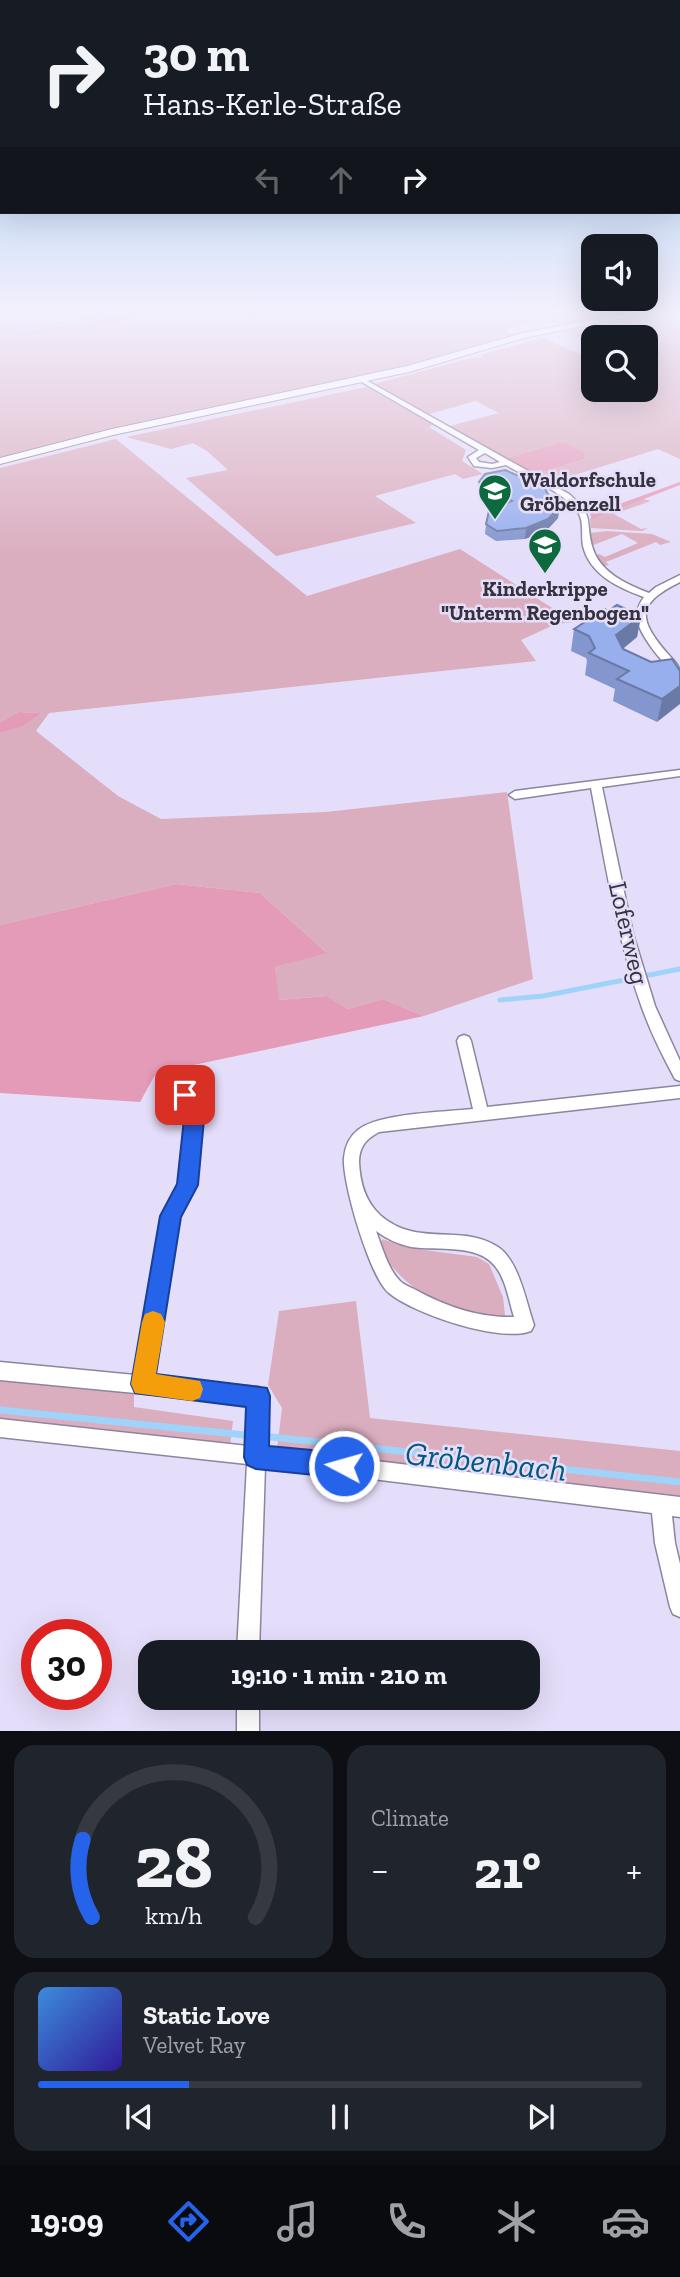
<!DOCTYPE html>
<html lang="en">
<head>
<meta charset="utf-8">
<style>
	:root { --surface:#171b24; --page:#20242c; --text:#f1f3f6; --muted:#9ea1a6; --line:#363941; --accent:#2563eb }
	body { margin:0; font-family:"Zilla Slab",serif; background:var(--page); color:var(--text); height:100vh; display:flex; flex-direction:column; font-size:26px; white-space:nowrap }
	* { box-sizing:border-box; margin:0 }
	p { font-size:23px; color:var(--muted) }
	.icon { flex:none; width:38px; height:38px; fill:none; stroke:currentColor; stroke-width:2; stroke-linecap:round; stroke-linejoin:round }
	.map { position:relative; height:1731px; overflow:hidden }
	.panel { display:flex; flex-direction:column; gap:14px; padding:14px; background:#0d0f14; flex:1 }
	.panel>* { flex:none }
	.guide { position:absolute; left:0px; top:0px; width:681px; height:214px; box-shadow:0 7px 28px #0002; background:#171b24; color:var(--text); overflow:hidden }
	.controls { position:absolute; left:581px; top:234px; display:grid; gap:14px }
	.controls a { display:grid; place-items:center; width:77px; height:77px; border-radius:14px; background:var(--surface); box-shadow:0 7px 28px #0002; font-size:35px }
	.speed { position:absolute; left:21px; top:1619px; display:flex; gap:14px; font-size:35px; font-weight:700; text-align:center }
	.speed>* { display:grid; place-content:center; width:91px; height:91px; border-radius:50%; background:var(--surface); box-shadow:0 7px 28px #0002; line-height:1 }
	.speed .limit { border:10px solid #d22; background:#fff; color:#111 }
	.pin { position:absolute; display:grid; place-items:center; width:60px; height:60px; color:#fff; margin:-30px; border-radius:14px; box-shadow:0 4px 10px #0006 }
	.me { position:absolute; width:77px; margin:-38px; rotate:276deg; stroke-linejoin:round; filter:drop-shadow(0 0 5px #0008) }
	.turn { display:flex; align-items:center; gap:24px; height:147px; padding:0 28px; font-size:32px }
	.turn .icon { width:91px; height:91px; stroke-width:2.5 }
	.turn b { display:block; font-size:49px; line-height:60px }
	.lanes { display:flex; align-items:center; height:66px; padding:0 28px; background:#0003; justify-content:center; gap:35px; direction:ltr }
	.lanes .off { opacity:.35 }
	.big { font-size:52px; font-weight:700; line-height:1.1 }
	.panel .card { flex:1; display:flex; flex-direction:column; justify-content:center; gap:10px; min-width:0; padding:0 24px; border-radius:21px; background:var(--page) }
	.panel .dial { align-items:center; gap:0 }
	.dial svg { height:182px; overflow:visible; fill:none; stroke:var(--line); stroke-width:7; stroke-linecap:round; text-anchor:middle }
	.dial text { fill:var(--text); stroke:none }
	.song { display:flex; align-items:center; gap:21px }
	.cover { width:84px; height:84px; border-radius:10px; background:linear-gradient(135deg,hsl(210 70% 55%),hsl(250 70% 35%)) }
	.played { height:7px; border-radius:4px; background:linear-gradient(90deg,var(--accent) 25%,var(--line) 25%) }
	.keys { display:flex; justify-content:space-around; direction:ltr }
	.heat { display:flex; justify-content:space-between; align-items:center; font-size:38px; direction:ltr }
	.panel .tiles { flex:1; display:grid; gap:14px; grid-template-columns:1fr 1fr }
	.card:last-child { grid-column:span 2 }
	.trip { position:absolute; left:138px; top:1640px; width:402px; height:70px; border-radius:21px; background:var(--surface); box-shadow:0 7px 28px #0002; font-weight:700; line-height:70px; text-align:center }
	.menu { display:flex; height:112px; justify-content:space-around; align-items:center; background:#090b0e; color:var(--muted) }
	.menu .icon { width:49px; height:49px }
	.menu .current { color:var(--accent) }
	.menu b { font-size:32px; color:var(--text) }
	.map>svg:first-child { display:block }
	.green { fill:#dbaebf }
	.forest { fill:#e49bb8 }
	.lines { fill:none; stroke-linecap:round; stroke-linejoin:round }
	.stream-far2 { stroke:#9fd3f9; stroke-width:2.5 }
	.stream-far1 { stroke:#9fd3f9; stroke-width:5 }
	.stream { stroke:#9fd3f9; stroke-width:7 }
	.street-casing { stroke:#8c859e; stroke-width:3 }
	.secondary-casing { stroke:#8c859e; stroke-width:2 }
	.street { fill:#fff; fill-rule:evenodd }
	.secondary { fill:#fff; fill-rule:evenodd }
	.wall { fill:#8396cd }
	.shaded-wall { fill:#6a7aa7 }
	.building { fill:#98afee; stroke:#6a7aa7; stroke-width:2 }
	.route { fill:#2563eb; stroke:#184099; stroke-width:2 }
	.slow { fill:#f59e0b }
	.labels { text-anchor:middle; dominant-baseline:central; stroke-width:5; stroke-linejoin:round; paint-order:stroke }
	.far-poi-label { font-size:21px; font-weight:bold; fill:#35323d; stroke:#e5defa; text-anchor:start }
	.street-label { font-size:26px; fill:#35323d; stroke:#e5defa }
	.near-water-label { font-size:33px; font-style:italic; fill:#025682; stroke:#e5defa }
</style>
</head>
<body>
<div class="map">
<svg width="680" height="1731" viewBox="0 0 680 1731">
	<rect width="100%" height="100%" fill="#e5defa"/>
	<g class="green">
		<polygon points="0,313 114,313 65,324 20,328 26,335 119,322 145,313 517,313 533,322 504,330 517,336 403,368 0,459"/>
		<polygon points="531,313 629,313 556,325"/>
		<polygon points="651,314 680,327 680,459 658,449 549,483 534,475 585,459 563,442 506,458 450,426 499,413 476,401 426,415 374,384 471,358 484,357 481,355 543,338 593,360 593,390 646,390 646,338 593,338 593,345 564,332"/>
		<polygon points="367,387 433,425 429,427 466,450 462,461 483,474 463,479 455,474 375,496 416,523 276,556 186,478 228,470 207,451 193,443 171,449 126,437"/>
		<polygon points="116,439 307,596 460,549 574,622 556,624 521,640 536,661 49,713 36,731 118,796 161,819 326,812 507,792 533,979 424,1016 383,999 348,1009 325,996 278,1000 275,967 326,952 260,893 176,884 0,925 0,733 22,727 40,713 19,712 0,722 0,468"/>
		<polygon points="643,499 651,501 614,514 641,529 648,528 642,531 591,528 590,518"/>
		<polygon points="607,531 652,534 671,542 660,545 656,542 606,562 609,565 602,566 594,556 599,554 605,557 638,543 622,534 591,546 595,551 591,552 590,533"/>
		<path d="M382,1239L410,1248L477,1257L489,1264L503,1297L505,1315L497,1323C444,1304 412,1299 379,1249Z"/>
		<polygon points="356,1301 370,1418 680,1451 680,1498 277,1449 282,1408 268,1385 279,1311"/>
		<polygon points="0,1378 134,1391 134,1407 233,1421 230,1446 0,1420"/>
	</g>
	<g class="forest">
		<polygon points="123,313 145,313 120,322 25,335 20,329"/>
		<polygon points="563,442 583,452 585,459 534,475 506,458"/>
		<polygon points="680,482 680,485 592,519 588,508 608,508"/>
		<polygon points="19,712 41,713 22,727 0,733 0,722"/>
		<polygon points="176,884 260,893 327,953 275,967 279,1000 326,996 348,1009 383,999 424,1016 156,1073 140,1102 0,1093 0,925"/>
	</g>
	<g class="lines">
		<polyline class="stream-far2" points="0,335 134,313"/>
		<polyline class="stream-far1" points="500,1000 543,996 680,969"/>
		<g class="stream">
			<polyline points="0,1410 255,1436"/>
			<polyline points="263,1436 680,1482"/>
		</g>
		<g class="street-casing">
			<g id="street">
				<path d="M360,379H364L569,494C595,517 585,518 592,546C599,572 626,584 649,593L656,587L680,575V582C638,603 636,617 667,653C674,661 680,665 680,676C666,669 638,634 637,618C636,610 639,604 644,597C619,588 590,575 583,546C581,535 584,523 579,514C567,493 526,477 506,465L492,468L474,466L468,457L479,450L360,381ZM485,453L500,462L492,464L479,462L476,458Z"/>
				<path d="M680,770V776L602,787L633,934L655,1006L680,1061V1081L675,1079C662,1055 650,1031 641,1005C616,935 605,861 591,788L515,799L509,795L515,791Z"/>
				<path d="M464,1035L469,1037L471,1041L487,1107L680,1086V1098L379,1132C366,1139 359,1147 359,1162C360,1183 365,1201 380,1215C417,1248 462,1223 498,1247C519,1261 526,1302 534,1325L531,1331C500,1343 414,1314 389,1293C370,1278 342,1182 344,1158C345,1147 349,1137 358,1130C378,1113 445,1112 473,1109L457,1041L459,1037ZM376,1231C387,1239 398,1244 411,1247C437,1251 477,1243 495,1266C506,1279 509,1301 514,1317C478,1318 445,1306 414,1289C410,1287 404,1285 400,1281C388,1269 382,1247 376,1231Z"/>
				<polygon points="185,1089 190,1091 202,1119 195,1185 179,1217 153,1377 259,1387 265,1390 268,1396 266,1448 680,1497 680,1517 672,1516 675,1543 680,1564 680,1617 673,1614 670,1607 655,1543 652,1513 265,1466 259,1652 237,1652 247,1464 0,1437 0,1419 248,1446 250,1404 0,1380 0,1362 135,1375 163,1216 179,1184 186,1119 178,1095 180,1091"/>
				<rect x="237" y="1698" width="22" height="33"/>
			</g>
		</g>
		<g class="secondary-casing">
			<polygon id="secondary" points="628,313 647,313 524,338 409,372 113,435 0,464 0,458 112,429 407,366 523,333"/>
		</g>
		<use href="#street" class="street"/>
		<use href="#secondary" class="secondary"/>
	</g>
	<g class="wall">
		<polygon points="479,482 558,518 547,530 525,539 496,541 485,534 486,524 502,506 478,492"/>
		<polygon points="608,611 641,616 637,637 623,649 651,662 672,659 657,722 613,701 615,689 585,675 587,661 586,658 571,651 574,629"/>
	</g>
	<g class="shaded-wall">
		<polygon points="560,507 558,518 547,530 525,539 526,528"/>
		<polygon points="641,616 637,637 612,657 616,635"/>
		<polygon points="680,686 680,704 657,722 662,699"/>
	</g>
	<g class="building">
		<polygon points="505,470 544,487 554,505 560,507 548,519 526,528 497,531 486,524 489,511 512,501 479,482 485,474"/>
		<polygon points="617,605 641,616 616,635 623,649 651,662 672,659 680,671 680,686 662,699 617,679 629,671 589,653 595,648 589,636 574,629 605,609 608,611"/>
	</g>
	<linearGradient id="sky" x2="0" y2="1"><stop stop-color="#8bc0ef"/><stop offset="0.56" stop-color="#f3f0fd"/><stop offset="1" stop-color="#f3f0fd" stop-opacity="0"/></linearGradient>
	<rect width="680" height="556" fill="url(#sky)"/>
	<polygon class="route" points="185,1088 191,1090 204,1119 198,1185 181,1217 156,1374 267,1388 270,1396 269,1446 344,1453 353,1457 357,1466 353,1474 344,1478 256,1469 247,1465 244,1457 246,1407 135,1393 131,1384 160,1216 177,1184 184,1119 175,1095 178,1090"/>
	<polygon class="slow" points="153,1311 161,1314 165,1322 156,1374 200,1381 203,1389 200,1398 192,1401 135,1393 131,1384 142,1322 145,1314"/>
	<defs>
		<g id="school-pin" transform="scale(1.75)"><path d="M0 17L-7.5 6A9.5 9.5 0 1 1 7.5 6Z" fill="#0c6a3e" stroke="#e5defa"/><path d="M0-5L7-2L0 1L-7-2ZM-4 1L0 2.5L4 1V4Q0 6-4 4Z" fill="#fff"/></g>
	</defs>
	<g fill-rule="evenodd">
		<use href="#school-pin" x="495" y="491"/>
		<use href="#school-pin" x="545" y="545"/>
	</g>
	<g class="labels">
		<g class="far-poi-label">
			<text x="520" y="479">Waldorfschule<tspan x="520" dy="24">Gröbenzell</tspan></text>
			<text x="545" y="588" text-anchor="middle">Kinderkrippe<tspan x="545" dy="24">"Unterm Regenbogen"</tspan></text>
		</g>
		<g class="street-label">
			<text transform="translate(629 933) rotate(77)">Loferweg</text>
		</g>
		<g class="near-water-label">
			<text transform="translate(486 1461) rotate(6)">Gröbenbach</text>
		</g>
	</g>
</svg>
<div class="controls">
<a><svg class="icon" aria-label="sound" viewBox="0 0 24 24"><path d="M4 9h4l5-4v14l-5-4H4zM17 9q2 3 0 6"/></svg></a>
<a><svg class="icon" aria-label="search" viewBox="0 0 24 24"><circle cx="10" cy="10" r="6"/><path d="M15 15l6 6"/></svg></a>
</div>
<div class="speed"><div class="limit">30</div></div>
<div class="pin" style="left:185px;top:1095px;background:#d93025"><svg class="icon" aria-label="arrive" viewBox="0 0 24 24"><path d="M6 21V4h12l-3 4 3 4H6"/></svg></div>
<svg class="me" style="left:344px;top:1466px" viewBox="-20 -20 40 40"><circle r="17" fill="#2563eb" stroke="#fff" stroke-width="3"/><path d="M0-11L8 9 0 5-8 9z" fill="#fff"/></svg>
<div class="trip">19:10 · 1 min · 210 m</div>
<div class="guide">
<div class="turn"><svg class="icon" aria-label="right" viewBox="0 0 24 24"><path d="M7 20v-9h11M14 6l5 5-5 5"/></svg><div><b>30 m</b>Hans-Kerle-Straße</div></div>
<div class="lanes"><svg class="icon off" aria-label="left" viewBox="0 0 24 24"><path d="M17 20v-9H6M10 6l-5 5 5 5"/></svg><svg class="icon off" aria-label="ahead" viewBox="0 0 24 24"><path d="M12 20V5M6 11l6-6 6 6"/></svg><svg class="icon" aria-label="right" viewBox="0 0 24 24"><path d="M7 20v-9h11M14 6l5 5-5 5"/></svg></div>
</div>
</div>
<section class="panel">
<div class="tiles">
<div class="card dial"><svg viewBox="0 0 100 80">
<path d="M14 69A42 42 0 1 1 86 69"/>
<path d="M14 69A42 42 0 0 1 10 35" stroke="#2563eb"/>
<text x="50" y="56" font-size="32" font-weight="700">28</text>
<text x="50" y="72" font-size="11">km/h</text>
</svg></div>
<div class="card"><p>Climate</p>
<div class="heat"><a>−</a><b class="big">21°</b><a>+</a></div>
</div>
<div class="card">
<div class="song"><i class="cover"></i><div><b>Static Love</b><p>Velvet Ray</p></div></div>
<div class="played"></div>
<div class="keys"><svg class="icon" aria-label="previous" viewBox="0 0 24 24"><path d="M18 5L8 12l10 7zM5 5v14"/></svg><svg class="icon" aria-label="pause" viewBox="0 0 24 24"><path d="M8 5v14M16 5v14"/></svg><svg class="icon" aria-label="next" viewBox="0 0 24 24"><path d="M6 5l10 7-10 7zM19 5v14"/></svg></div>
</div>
</div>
</section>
<nav class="menu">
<b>19:09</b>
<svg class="icon current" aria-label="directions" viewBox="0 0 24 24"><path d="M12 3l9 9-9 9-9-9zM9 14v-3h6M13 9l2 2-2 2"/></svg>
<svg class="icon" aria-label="music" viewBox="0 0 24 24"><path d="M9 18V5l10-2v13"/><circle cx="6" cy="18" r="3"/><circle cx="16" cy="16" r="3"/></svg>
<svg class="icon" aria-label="phone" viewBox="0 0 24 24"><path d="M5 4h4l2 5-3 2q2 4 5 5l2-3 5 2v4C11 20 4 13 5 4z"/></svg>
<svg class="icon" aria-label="climate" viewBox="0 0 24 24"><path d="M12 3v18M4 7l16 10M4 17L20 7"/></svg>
<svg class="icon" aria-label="car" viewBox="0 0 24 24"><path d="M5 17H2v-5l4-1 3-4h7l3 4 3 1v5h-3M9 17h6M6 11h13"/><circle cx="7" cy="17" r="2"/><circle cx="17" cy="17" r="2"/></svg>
</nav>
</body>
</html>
